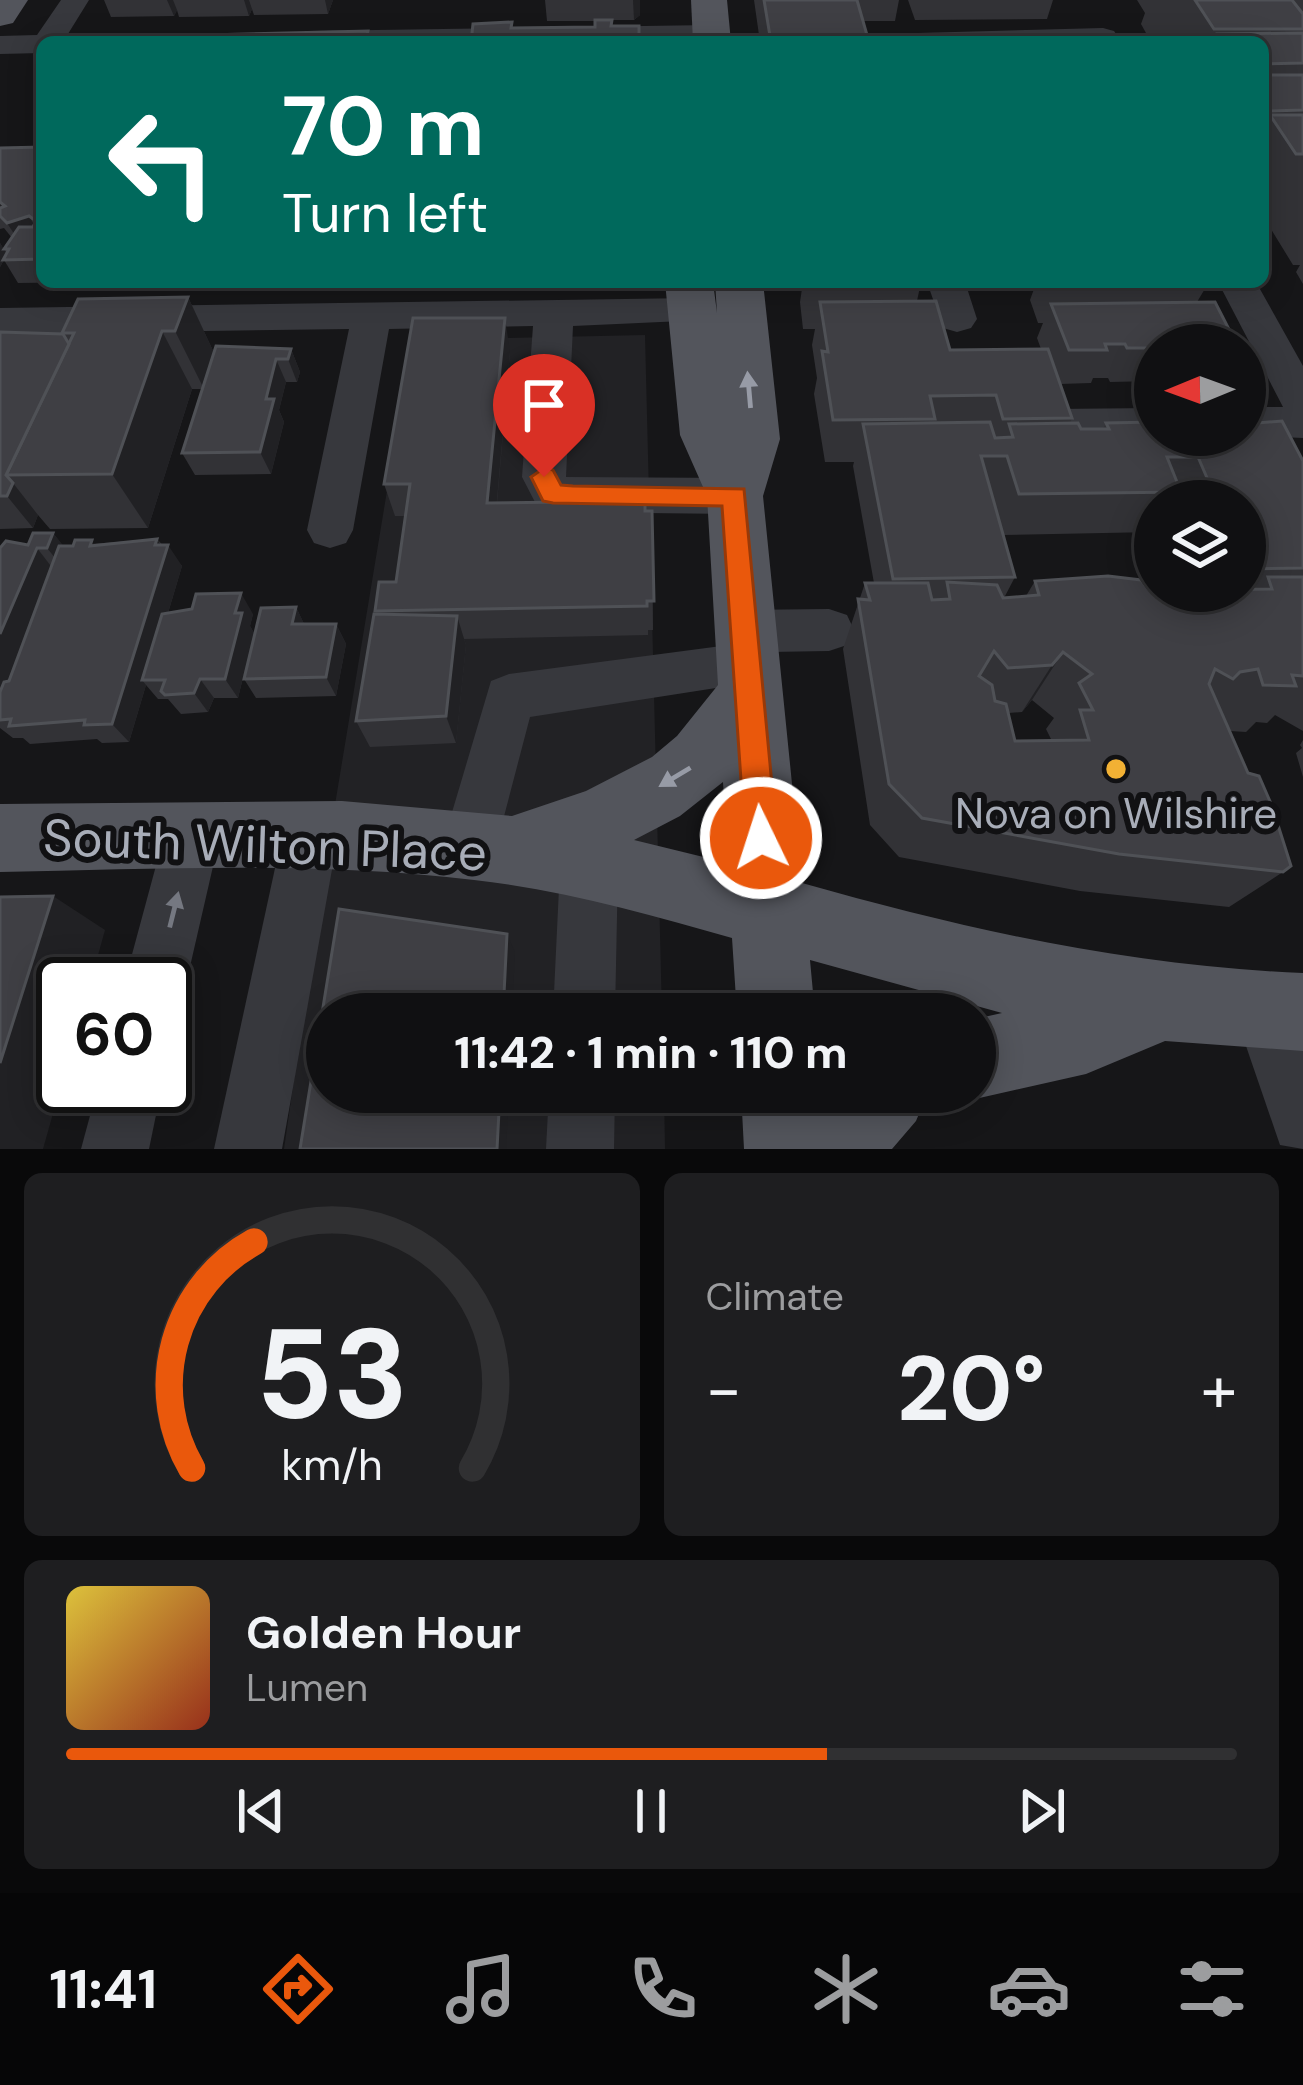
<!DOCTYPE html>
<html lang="en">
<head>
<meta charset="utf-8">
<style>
	:root { --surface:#101012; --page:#1e1e20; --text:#f1f3f6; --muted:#9c9d9f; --line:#303032; --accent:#ea580c }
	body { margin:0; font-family:"DM Sans",sans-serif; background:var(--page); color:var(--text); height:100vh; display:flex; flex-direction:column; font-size:45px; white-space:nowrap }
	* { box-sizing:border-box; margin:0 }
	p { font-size:39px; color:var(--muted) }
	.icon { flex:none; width:66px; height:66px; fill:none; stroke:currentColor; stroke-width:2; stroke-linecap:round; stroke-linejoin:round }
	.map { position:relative; height:1149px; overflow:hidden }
	.sheet { display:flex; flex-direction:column; gap:24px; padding:24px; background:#09090a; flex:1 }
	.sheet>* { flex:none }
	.banner { position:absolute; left:36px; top:36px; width:1233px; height:252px; border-radius:18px; box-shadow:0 6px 30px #0003,0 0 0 3px var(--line); background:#00695c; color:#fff; overflow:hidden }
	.needle { width:78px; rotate:269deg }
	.buttons { position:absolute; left:1134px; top:324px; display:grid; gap:24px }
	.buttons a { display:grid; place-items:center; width:132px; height:132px; border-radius:50%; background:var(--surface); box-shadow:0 6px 30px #0003,0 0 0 3px var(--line); font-size:60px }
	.speed { position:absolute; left:36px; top:957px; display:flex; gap:24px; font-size:60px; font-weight:700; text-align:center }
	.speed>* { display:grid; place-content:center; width:156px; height:156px; border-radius:50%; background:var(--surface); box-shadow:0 6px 30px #0003,0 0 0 3px var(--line); line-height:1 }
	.speed .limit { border:6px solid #111; border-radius:18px; background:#fff; color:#111 }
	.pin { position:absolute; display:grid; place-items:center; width:102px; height:102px; color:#fff; margin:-123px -51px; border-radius:50% 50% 50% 0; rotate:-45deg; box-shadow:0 0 12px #0007 }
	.pin .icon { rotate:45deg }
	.me { position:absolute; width:132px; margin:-66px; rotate:356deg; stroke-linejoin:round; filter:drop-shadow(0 0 9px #0008) }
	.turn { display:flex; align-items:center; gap:42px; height:252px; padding:0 48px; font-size:54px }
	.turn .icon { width:156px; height:156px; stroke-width:2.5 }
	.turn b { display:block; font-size:84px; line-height:102px }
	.big { font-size:90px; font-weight:800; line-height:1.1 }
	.sheet .tile { flex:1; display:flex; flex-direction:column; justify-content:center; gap:18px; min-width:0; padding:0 42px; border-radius:18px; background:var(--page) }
	.sheet .dial { align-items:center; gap:0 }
	.dial svg { height:312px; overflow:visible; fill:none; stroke:var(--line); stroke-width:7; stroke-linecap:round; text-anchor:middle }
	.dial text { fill:var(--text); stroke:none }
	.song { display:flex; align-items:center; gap:36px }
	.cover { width:144px; height:144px; border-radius:18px; background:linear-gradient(135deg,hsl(50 70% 55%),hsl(10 70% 35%)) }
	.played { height:12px; border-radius:6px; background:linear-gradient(90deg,var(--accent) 65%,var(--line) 65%) }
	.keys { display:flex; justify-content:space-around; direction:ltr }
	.heat { display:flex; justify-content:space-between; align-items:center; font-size:66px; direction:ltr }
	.sheet .tiles { flex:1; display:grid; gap:24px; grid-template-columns:1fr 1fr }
	.tile:last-child { grid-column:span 2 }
	.trip { position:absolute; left:306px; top:993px; width:690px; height:120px; border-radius:60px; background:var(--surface); box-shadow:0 6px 30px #0003,0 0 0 3px var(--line); font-weight:800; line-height:120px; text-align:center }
	.tabs { display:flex; height:192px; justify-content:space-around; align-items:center; background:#060607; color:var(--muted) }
	.tabs .icon { width:84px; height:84px }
	.tabs .active { color:var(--accent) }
	.tabs b { font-size:54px; color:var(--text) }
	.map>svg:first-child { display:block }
	.built { fill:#222225 }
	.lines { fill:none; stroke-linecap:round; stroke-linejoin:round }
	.minor { fill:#37383d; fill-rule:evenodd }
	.major { fill:#53555c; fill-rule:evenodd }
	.wall { fill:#323236; fill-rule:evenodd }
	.shaded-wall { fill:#212124 }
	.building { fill:#3f3f44; stroke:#4f5156; stroke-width:3; fill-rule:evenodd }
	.oneway { fill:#979ba6 }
	.oneway2 { fill:#757881 }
	.route { fill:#ea580c; stroke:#983908; stroke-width:3 }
	.poi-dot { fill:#f2b134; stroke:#111113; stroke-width:4.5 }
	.labels { text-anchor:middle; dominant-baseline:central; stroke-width:12; stroke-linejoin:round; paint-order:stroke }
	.poi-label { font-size:42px; fill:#a8adb8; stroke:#111113 }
	.near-street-label { font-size:51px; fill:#a8adb8; stroke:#111113 }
</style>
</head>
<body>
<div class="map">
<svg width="1303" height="1149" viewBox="0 0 1303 1149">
	<rect width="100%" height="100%" fill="#161618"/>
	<polygon class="built" points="645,335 662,1014 327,1014 327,1092 664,1092 665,1149 284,1149 324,871 412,340"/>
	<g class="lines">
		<g class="minor">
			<polygon points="61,0 89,0 63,42 42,42 42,53 0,54 0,36 37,35"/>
			<polygon points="711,25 726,34 722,40 293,40 308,31"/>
			<polygon points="1103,28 1114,31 1118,37 1115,42 903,42 918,33"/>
			<polygon points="927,282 965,282 977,319 971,328 957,332 943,328"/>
			<polygon points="1218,282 1256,282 1303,366 1303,438 1233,435 1245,435 1245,407 1283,407"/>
			<polygon points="691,298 705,302 711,311 705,320 573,326 566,477 735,478 751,484 758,496 751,508 735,514 553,512 537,506 522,477 533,326 389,329 353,530 346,543 330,548 314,543 307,530 349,329 0,334 0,308"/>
			<polygon points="1155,408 1155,435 1170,435 1155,440 1054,441 1039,436 1032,425 1039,414 1054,409"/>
			<polygon points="829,609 847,615 854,630 847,645 829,651 769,652 774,664 767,680 530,717 491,866 471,874 451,866 442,846 491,681 509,674 729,645 722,631 729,616 747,610"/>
			<polygon points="192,809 212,817 220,836 186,984 177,1006 165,1011 165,984 124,984 164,836 172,817"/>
			<polygon points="310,809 330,817 338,836 282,1149 214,1149 282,836 290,817"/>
			<polygon points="589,839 609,847 618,867 615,1014 553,1014 560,867 569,847"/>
			<polygon points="1265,980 1287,989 1303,1030 1303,1149 1280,1145 1234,1011 1243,989"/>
			<polygon points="98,1086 162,1086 149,1149 81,1149"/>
			<polygon points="549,1092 615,1092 614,1149 546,1149"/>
		</g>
		<g class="major">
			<polygon points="0,0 28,0 13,23 0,26"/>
			<polygon points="691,0 727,0 731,42 693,42"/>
			<path d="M665,282H713L717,313L715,282H763L780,439L763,496L802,883C968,930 1130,966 1303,973V1051L1165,1041L1086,1074L975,1099L958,1092H975V1019L1002,1013L810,960L815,1014H737L732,938C648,914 562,890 474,880C317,861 158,869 0,872V804L342,801L512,816L586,791L652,757L677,736L718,685L707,496L680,435ZM723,782L728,863L634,840L680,816Z"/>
			<polygon points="741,1092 823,1092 824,1105 833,1092 928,1092 916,1121 892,1149 744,1149"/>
		</g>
	</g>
	<g class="wall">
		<polygon points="104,0 333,0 328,14 254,15 252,9 249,16 179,17 177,10 174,16 111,17"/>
		<polygon points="545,0 640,0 640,15 634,20 612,20 612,26 471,42 512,22 512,28 595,27 595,21 547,21"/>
		<polygon points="754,0 899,0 895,21 863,21 869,42 760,42"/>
		<polygon points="908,0 1053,0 1047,19 915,20"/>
		<polygon points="1137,0 1303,0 1303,284 1296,272 1300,265 1293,265 1266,221 1271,213 1263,213 1263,42 1151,42 1141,24 1145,13"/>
		<polygon points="42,147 42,282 93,282 18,283 4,260 0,267 0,243 6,254 4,249 12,238 4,228 0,229 0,148"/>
		<polygon points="336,282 361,282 360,285 337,285"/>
		<polygon points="374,282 423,282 423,284 375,285"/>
		<polygon points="555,282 615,282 615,285"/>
		<path d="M803,282H921L917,301L950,350L1041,349L1037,338L1043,323H1038L1030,300L1034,289H1026L1024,282H1203L1206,287L1197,302L1155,345V381L1110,382L1108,378H1093L1091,383L1060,384L1072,418L1070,423L1081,429H1103L1106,423L1303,461V731L1275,715L1267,723L1256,722L1246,732L1230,731L1283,872L1229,907L1080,891L899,857L870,825L843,649L865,583H874L853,466L854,462H825L814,394L817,378L812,345L815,329H803L800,302ZM1155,501H1245V591L1148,589L1035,581L1026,596L1004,598L1015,577L1003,535L1154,532ZM1032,700L1054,718L1046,729L1052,741H1015L1008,713L1022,712Z"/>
		<polygon points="188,297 214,353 291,349 300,372 297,382 286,382 279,410 284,422 271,474 195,475 182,453 202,389 192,389 148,528 50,529 38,515 33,528 0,529 0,332 63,334"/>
		<polygon points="510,352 497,503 652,511 653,630 648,630 648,635 464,639 466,645 456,743 370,747 356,721 376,614 375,611 396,582 406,516 395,516 384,484"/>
		<polygon points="53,533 63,546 157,539 182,566 168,613 253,614 250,626 254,633 238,698 214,698 208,712 181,714 168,699 158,699 146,685 129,742 102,743 97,739 30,744 23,738 13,738 0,728 0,548 28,545"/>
		<polygon points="296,607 304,624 336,624 346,644 336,696 256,698 244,679"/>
		<polygon points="1303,740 1303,777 1296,753 1302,748 1300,745"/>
	</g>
	<g class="shaded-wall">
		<polygon points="167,0 173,0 177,10 174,16"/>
		<polygon points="244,0 249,0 252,9 249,16"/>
		<polygon points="325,0 333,0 328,14"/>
		<polygon points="633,0 640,0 640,15 634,20"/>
		<polygon points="0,202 11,221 29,216 42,238 22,246 7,223 0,216"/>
		<polygon points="0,243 7,254 0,267"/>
		<polygon points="188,297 215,355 204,389 175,331"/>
		<polygon points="505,318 510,352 494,534 487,503"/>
		<polygon points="162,331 192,389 148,528 112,474"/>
		<polygon points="291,349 300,372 297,382 288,359"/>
		<polygon points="276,359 286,382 279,410 284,422 271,474 260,452 266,399"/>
		<polygon points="13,483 38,515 33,528 7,496"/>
		<polygon points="53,533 70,554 64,569 47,548"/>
		<polygon points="157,539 166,553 168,545 182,566 148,680 142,680 146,685 129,742 112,724"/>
		<polygon points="37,548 54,570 0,701 0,634"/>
		<polygon points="241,593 253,614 250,626 254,633 238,698 225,679 235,613"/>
		<polygon points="296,607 306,628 292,624"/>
		<polygon points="457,616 466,645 456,743 446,716"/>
		<polygon points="336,624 346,644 336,696 326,677"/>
		<polygon points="1063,652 1032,700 1022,712 1052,665"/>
		<polygon points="200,679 214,698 208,712 194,693"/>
		<polygon points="53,896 105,930 90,984 63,984 63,1078 43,1149 0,1149 0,1063"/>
		<polygon points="507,934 515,952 512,1014 503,1014"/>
		<polygon points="500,1092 509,1092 506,1149 497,1149"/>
	</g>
	<g class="building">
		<polygon points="764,0 857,0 869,42 771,42"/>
		<polygon points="1195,0 1292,0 1303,14 1303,29 1214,29"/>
		<polygon points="595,20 612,20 611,26 639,26 639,42 471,42 473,24 512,22 511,28 595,27"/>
		<polygon points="368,31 366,41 396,42 126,42 129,37"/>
		<polygon points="1303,33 1303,63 1263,64 1263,42 1223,42 1218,34"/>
		<polygon points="1263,75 1303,75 1303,110 1266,111 1263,106"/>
		<polygon points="1270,115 1303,115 1303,154 1296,154"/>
		<polygon points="42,147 42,259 3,260 9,249 4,249 19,227 33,227 36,221 29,216 7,223 0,216 0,208 5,206 0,202 0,148"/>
		<rect x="810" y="282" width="111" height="3"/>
		<polygon points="1050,282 1094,282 1096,288 1052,289"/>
		<polygon points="1107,282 1203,282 1206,287 1110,288"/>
		<polygon points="188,297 175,331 162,331 112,474 6,475 74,333 62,333 78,299"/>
		<polygon points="936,301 950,350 1048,349 1072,418 1003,419 996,395 930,396 935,419 833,420 822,351 828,352 820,302"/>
		<polygon points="1215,302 1237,345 1155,345 1155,348 1127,348 1125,344 1105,344 1107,350 1069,350 1051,304"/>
		<polygon points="413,318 505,318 487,503 645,501 645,511 652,511 654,601 647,601 647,606 375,611 379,582 396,582 410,484 384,484"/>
		<polygon points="0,332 63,334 69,344 6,475 13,483 7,496 0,496"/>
		<polygon points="216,346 291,349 288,359 276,359 266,399 274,399 260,452 182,453"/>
		<polygon points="1282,421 1303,461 1303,568 1247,569 1245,565 1245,501 1217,501 1198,457 1167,457 1181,492 1019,494 1007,456 981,456 1015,577 893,579 863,424 990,422 995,438 1013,437 1009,424 1078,423 1081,429 1109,429 1106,423 1155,422 1155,435 1245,435 1245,424"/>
		<polygon points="33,533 53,533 47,548 37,548 0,634 0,548 6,541 28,545"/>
		<polygon points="157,539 155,545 168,545 112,724 84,725 85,720 9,726 11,719 0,720 0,692 4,682 9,681 59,546 73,546 75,540 92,540 90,546"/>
		<path d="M1108,576L1141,580L1148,589H1155V591L1272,589L1268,577H1303V676L1292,675L1296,686L1263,685L1258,669L1240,672L1233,679L1215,669L1209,684L1248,773L1259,776L1272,806L1291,866L1283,872L1119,854L922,818L889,784L858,599L870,600L865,583H928L932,600L950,599L947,582L997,585L1003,598L1039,595L1035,581ZM994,651L1008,668L1052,665L1063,652L1092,674L1079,683L1093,710H1080L1089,740L1015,741L1006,704L995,701L992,685L979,676Z"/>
		<polygon points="241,593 235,613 242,613 225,679 200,679 194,693 165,695 161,691 165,680 142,680 162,614 192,609 196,594"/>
		<polygon points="296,607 292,624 336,624 326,677 244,679 261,608"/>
		<polygon points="374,614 457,616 446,716 356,721"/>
		<polygon points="53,896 0,1063 0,897"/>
		<polygon points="339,909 507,934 503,1014 327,1014 327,1092 500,1092 497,1149 300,1149"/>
	</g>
	<defs><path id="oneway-solid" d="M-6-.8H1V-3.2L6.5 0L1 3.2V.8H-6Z" transform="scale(3)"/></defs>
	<g class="oneway">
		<use href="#oneway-solid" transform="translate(749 390) rotate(-95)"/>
		<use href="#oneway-solid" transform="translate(675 777) rotate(149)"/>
	</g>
	<use class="oneway2" href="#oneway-solid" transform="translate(174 910) rotate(-76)"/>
	<polygon class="route" points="544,468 553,470 561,485 573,486 744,489 777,838 773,849 761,854 750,849 745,838 722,506 553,503 543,501 531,477"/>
	<circle class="poi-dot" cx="1116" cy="769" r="12"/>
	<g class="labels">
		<g class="poi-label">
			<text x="1116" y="813">Nova on Wilshire</text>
		</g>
		<g class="near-street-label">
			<text transform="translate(265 845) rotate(2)">South Wilton Place</text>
		</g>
	</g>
</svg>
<div class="buttons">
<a><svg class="needle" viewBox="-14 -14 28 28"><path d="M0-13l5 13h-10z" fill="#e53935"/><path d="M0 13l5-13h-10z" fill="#9c9d9f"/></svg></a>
<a><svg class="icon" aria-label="layers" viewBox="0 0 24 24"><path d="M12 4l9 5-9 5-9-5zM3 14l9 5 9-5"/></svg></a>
</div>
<div class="speed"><div class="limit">60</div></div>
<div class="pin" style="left:544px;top:477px;background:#d93025"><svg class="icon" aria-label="arrive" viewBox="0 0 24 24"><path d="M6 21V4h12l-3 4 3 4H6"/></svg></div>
<svg class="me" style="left:761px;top:838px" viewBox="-20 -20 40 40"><circle r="17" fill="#ea580c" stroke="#fff" stroke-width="3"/><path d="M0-11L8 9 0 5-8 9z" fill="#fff"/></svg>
<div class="trip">11:42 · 1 min · 110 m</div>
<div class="banner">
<div class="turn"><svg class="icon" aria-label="left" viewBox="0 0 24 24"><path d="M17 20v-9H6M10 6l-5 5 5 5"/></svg><div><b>70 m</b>Turn left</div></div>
</div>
</div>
<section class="sheet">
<div class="tiles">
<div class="tile dial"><svg viewBox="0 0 100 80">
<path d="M14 69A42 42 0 1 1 86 69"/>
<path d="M14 69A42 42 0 0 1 30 11" stroke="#ea580c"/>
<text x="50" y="56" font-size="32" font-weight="700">53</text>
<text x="50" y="72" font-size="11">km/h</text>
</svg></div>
<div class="tile"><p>Climate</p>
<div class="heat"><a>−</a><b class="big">20°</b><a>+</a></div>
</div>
<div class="tile">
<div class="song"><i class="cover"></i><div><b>Golden Hour</b><p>Lumen</p></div></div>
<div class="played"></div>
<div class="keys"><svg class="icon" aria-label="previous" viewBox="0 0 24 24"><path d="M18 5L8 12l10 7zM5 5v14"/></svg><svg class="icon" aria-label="pause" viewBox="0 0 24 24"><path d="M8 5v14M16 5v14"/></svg><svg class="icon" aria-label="next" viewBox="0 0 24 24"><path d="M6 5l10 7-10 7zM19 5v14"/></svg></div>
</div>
</div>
</section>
<nav class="tabs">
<b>11:41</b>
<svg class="icon active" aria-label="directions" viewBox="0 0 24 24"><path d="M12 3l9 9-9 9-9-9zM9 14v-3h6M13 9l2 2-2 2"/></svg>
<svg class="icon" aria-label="music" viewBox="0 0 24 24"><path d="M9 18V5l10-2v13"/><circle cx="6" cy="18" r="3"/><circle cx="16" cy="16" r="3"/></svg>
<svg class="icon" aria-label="phone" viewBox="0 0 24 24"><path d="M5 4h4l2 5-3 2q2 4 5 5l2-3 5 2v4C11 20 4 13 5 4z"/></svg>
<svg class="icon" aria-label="climate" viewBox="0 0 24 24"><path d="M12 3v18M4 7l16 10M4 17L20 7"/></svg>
<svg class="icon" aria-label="car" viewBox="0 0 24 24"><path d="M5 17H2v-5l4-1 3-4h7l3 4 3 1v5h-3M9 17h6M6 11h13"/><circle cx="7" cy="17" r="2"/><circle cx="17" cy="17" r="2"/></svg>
<svg class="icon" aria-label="filters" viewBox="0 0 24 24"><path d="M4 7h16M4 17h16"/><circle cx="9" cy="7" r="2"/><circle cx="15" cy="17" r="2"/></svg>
</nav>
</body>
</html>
